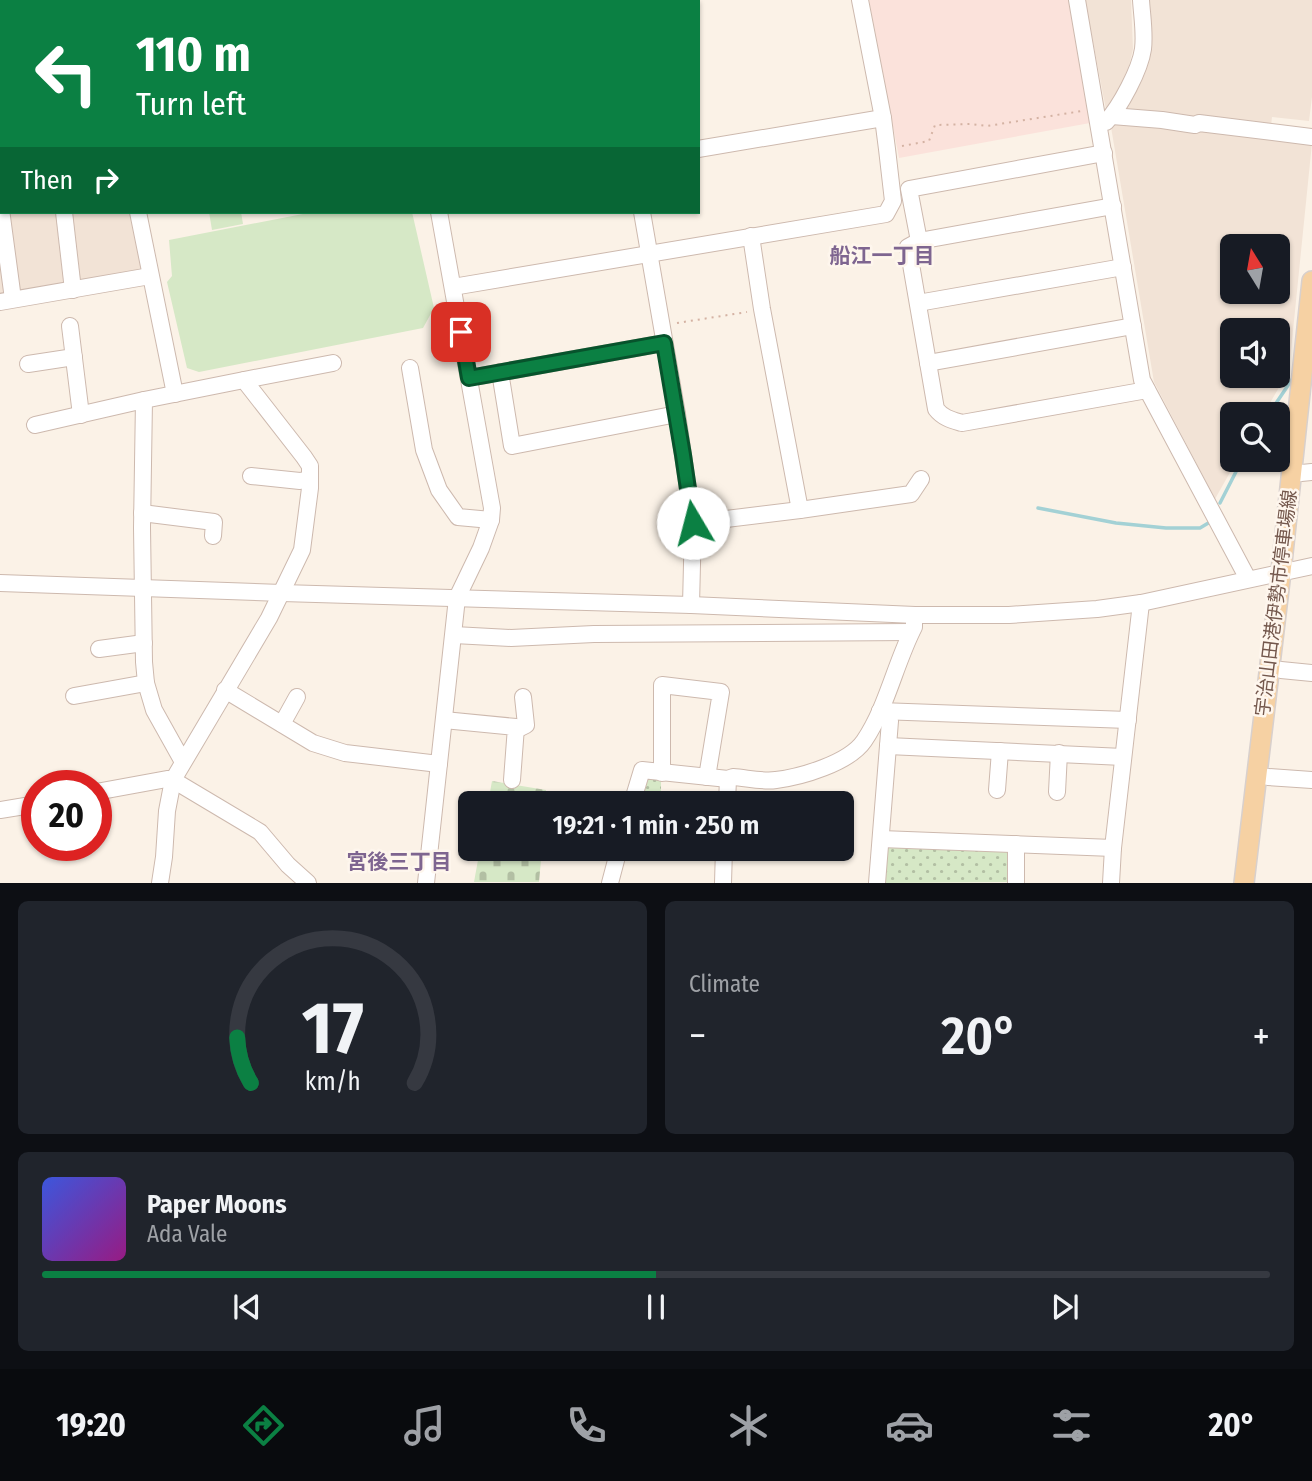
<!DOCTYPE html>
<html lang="en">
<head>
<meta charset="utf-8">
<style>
	:root { --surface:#171b24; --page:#20242c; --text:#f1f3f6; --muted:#9ea1a6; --line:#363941; --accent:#0b8043 }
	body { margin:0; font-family:"Fira Sans Condensed","Noto Sans JP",sans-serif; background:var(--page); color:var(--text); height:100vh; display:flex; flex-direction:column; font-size:26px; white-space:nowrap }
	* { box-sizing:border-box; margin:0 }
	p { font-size:23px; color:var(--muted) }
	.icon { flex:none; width:38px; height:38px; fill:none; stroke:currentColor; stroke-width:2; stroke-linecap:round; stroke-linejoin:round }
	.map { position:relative; height:883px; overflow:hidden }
	.sheet { display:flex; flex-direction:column; gap:18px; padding:18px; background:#0d0f14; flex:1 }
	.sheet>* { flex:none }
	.hud { position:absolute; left:0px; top:0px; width:700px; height:214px; box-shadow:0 2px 5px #0004; background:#0b8043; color:#fff; overflow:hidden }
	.needle { width:46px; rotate:349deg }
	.tools { position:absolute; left:1220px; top:234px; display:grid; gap:14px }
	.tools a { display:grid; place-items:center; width:70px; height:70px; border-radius:10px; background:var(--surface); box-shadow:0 2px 5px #0004; font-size:35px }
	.speed { position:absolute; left:21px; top:770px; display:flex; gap:14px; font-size:35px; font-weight:700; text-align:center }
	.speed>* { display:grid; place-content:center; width:91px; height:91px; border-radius:50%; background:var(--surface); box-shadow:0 2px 5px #0004; line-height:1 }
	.speed .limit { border:10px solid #d22; background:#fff; color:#111 }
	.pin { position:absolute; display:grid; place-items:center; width:60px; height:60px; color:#fff; margin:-30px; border-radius:14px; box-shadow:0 4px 10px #0006 }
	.me { position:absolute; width:77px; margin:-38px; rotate:352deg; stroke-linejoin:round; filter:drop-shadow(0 0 5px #0008) }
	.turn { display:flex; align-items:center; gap:24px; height:147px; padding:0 21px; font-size:32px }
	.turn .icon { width:91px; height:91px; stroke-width:2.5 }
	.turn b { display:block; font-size:49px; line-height:60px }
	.then { display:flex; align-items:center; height:66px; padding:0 21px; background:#0003; gap:14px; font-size:26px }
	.big { font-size:52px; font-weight:600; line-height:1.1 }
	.sheet .widget { flex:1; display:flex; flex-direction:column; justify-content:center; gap:10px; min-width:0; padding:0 24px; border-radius:10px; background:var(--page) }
	.sheet .dial { align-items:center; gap:0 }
	.dial svg { height:182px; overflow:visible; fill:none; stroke:var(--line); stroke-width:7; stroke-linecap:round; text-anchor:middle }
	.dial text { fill:var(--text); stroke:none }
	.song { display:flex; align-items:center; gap:21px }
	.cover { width:84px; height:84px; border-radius:10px; background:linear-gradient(135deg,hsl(230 70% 55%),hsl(310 70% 35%)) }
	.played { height:7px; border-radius:4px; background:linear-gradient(90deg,var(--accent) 50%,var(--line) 50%) }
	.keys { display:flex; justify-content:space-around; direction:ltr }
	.heat { display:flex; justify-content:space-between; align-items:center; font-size:38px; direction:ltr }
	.sheet .tiles { flex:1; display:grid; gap:18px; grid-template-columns:1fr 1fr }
	.widget:last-child { grid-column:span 2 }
	.trip { position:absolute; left:458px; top:791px; width:396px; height:70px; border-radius:10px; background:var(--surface); box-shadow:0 2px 5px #0004; font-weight:600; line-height:70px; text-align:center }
	.tab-bar { display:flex; height:112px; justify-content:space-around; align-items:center; background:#090b0e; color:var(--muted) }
	.tab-bar .icon { width:49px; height:49px }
	.tab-bar .on { color:var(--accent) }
	.tab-bar b { font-size:32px; color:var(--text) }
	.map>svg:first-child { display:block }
	.residential { fill:#f2e3d6; fill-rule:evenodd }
	.commercial { fill:#fbe2db }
	.medical { fill:#f9dbe0 }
	.cemetery { fill:url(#cemetery-stones) }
	.park { fill:url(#park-dots) }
	.pitch { fill:#d6e8c6 }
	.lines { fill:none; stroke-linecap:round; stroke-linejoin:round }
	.stream { stroke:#a3d1d5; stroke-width:3.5 }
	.minor-casing { stroke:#cdb9ae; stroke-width:18 }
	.major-casing { stroke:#d8d0cd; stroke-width:22 }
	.path { stroke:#d4b2a3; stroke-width:2; stroke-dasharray:2 5; stroke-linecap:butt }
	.minor { stroke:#fff; stroke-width:16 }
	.major { stroke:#f6d1a3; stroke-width:19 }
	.route-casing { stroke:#07532c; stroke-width:18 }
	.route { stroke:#0b8043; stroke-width:12 }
	.labels { text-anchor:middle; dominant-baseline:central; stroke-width:5; stroke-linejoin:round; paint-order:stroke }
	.street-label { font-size:19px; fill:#74584d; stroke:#fef6ed }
	.neighbourhood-label { font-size:21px; font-weight:bold; fill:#7e6590; stroke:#fef6ed }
</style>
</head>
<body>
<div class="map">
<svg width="1312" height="883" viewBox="0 0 1312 883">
	<defs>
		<pattern id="cemetery-stones" width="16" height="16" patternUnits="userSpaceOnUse" patternTransform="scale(1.75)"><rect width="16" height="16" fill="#d6e8c6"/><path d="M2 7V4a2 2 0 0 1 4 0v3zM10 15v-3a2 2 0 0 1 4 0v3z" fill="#b2bfa3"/></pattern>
		<pattern id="park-dots" width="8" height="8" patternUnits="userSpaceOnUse" patternTransform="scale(1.75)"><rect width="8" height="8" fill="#d6e8c6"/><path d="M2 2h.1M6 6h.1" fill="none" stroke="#b2bfa3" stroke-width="1.8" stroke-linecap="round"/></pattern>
	</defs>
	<rect width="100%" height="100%" fill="#fbf2e7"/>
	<g class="residential">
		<polygon points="141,0 383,0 384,2 140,2"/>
		<polygon points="1085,0 1131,0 1133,49 1125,83 1106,110"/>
		<polygon points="1150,0 1312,0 1312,97 1309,121 1272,117 1271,126 1124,112 1152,36"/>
		<path d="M1115,122L1312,143L1289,370L1263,415H1232V460H1237L1215,499L1154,382L1111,127ZM1232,247H1278V292H1232ZM1232,331H1278V376H1232Z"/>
		<polygon points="2,186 2,212 131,212 141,270 0,296 0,189"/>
	</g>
	<polygon class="commercial" points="869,0 1069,0 1090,123 899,158"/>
	<polygon class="medical" points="411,0 622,0 612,2 411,2"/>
	<g class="cemetery">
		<polygon points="492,781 546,790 545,803 488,803"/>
		<polygon points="480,849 542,849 539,882 474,882"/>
	</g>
	<g class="park">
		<polygon points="649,778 661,779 661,803 638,803 643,783"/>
		<polygon points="887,846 1011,849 1013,882 884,883"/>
	</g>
	<g class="pitch">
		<polygon points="209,212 241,212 243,224 212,230"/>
		<polygon points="313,212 412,212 434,308 423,328 199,372 187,368 167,282 172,276 169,240"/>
	</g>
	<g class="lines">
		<g class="stream">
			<polyline points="110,2 112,0"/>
			<polyline points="0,145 2,143"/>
			<polyline points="1268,415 1293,378"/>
			<polyline points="1220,503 1242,460"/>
			<polyline points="1038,508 1116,523 1166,528 1200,528 1210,522"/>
		</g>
		<g class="minor-casing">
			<g id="minor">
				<polyline points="67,0 68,2"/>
				<polyline points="207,0 207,2"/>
				<polyline points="387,0 387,2"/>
				<polyline points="403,0 403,2"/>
				<polyline points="505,0 508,2"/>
				<polyline points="1077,0 1142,380 1248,579"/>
				<polyline points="91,2 93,0"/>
				<polyline points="132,2 133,0"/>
				<polyline points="166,2 175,0"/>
				<polyline points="468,2 468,0"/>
				<polyline points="547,2 557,0"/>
				<polyline points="673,2 683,0"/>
				<polyline points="0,79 2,78"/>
				<polyline points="1112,116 1162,120 1195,125 1199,123 1312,137"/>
				<path d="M1106,122C1120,107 1140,70 1143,49C1145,33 1142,16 1141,0"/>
				<polyline points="698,149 883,118"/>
				<polyline points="0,178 2,175"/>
				<polyline points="0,202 13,299"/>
				<path d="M1113,206L919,241L908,247L936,409C943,418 952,420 962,423L1147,390"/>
				<polyline points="64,212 73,290"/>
				<polyline points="138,212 175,394"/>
				<polyline points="642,212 677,414 693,523 691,605"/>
				<polyline points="751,236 762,309 800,510"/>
				<polyline points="919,241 909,189 1104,153"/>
				<polyline points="453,287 886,214 893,201 887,149 883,118 860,0"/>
				<polyline points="0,302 150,276"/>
				<polyline points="918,303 1123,267"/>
				<polyline points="70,326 81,415"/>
				<polyline points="928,363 1133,326"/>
				<polyline points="28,364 74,357"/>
				<polyline points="410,368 424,450 439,490 458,517 491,520"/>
				<polyline points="500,372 512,446 677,414"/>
				<polyline points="469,378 664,343"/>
				<polyline points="244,380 333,363"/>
				<polyline points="35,425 144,400"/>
				<polyline points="1291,474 1312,472"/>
				<polyline points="251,476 300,481 310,479"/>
				<polyline points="142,513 214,522 213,536"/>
				<polyline points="693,523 800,510 911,494 921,479"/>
				<polyline points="0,583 282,593 691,605 915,615 1009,615 1097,609 1141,603 1312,566"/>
				<polyline points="454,635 511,638 594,634 911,632"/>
				<polyline points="99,649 144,643"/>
				<polyline points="1281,670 1312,673"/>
				<polyline points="225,690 313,743 345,753 439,764"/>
				<polyline points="74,696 146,683"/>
				<polyline points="880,711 1128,720"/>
				<polyline points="444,720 516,727 512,780"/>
				<polyline points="282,724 297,697"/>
				<polyline points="516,730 526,725 523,697"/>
				<polyline points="888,746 1123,757"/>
				<polyline points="662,773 662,685 721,692 707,777"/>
				<polyline points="1268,777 1312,780"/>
				<polyline points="997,790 1000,751"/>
				<polyline points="96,792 167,779 173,780 260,832 288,865 308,883"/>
				<polyline points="1057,792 1059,753"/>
				<path d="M632,803L642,770L728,779L733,777C747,778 762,782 776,780C801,777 849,763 864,741C887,707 895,664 914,627V622"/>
				<polyline points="727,803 728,779"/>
				<polyline points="0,810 37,804"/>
				<polyline points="881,839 1113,848"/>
				<polyline points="160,883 164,857 167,811 173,780 269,618 302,550 310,488 310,466 304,457 244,380 144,400 142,528 144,662 146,683 154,710 183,762"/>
				<polyline points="426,883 457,598 481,548 491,520 492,508 439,212"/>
				<polyline points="610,883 619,849"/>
				<polyline points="723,883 724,849"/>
				<polyline points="877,883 890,721 880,711"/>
				<polyline points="1016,883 1016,844"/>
				<polyline points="1111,883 1113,848 1141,603"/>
			</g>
		</g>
		<g class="major-casing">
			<polyline id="major" points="1244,883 1281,572 1312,281"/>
		</g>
		<g class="path">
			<polyline points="902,146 929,141 935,125 971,124 987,126 1082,111"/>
			<polyline points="677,323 747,312"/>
		</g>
		<use href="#minor" class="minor"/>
		<use href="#major" class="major"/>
	</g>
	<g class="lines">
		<g class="route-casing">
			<polyline id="route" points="461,332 469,378 664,343 683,455 693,523"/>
		</g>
		<use href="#route" class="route"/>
	</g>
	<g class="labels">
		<g class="street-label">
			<text transform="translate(1276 603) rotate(-83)">宇治山田港伊勢市停車場線</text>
		</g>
		<g class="neighbourhood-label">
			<text x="882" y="256">船江一丁目</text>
			<text x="399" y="862">宮後三丁目</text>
		</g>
	</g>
</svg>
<div class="tools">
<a><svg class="needle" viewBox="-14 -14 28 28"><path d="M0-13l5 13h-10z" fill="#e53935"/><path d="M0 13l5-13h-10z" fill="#9ea1a6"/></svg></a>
<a><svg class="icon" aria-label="sound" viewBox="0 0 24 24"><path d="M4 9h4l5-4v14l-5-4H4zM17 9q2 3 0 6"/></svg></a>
<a><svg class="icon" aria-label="search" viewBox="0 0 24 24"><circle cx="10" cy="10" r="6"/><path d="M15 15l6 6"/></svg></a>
</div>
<div class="speed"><div class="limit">20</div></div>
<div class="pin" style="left:461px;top:332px;background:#d93025"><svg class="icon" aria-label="arrive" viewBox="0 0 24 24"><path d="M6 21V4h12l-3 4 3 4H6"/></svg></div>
<svg class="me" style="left:693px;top:523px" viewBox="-20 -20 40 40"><circle r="19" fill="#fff"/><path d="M0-13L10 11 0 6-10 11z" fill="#0b8043"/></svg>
<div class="trip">19:21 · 1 min · 250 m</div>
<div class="hud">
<div class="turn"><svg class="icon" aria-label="left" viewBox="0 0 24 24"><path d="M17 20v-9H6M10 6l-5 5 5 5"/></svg><div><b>110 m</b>Turn left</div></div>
<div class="then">Then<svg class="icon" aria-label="right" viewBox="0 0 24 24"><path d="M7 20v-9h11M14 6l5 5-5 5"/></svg></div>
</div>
</div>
<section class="sheet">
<div class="tiles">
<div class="widget dial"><svg viewBox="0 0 100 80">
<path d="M14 69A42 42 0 1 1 86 69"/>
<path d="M14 69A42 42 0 0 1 8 49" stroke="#0b8043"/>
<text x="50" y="56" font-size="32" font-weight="700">17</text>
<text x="50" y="72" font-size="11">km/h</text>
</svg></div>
<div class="widget"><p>Climate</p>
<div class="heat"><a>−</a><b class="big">20°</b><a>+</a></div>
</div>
<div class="widget">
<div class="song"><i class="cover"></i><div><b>Paper Moons</b><p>Ada Vale</p></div></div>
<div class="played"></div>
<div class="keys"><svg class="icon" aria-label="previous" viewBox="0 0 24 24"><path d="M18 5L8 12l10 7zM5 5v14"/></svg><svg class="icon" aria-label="pause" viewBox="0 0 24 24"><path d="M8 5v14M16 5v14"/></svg><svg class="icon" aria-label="next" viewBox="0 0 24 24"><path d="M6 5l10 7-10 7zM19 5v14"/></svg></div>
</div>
</div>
</section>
<nav class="tab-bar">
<b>19:20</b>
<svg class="icon on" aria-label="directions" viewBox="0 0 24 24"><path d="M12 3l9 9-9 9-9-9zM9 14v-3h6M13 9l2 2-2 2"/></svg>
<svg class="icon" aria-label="music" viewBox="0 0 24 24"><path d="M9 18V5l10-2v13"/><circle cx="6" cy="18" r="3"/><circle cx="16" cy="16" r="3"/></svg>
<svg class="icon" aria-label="phone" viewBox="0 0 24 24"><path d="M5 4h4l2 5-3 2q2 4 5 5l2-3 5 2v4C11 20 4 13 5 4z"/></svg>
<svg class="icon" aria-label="climate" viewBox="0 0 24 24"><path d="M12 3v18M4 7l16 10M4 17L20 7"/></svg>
<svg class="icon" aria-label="car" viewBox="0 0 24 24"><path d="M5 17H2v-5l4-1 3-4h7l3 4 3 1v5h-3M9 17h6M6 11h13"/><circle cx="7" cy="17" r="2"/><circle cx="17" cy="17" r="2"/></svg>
<svg class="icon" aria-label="filters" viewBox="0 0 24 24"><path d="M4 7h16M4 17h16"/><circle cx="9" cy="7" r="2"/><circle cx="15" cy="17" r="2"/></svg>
<b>20°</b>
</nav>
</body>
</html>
